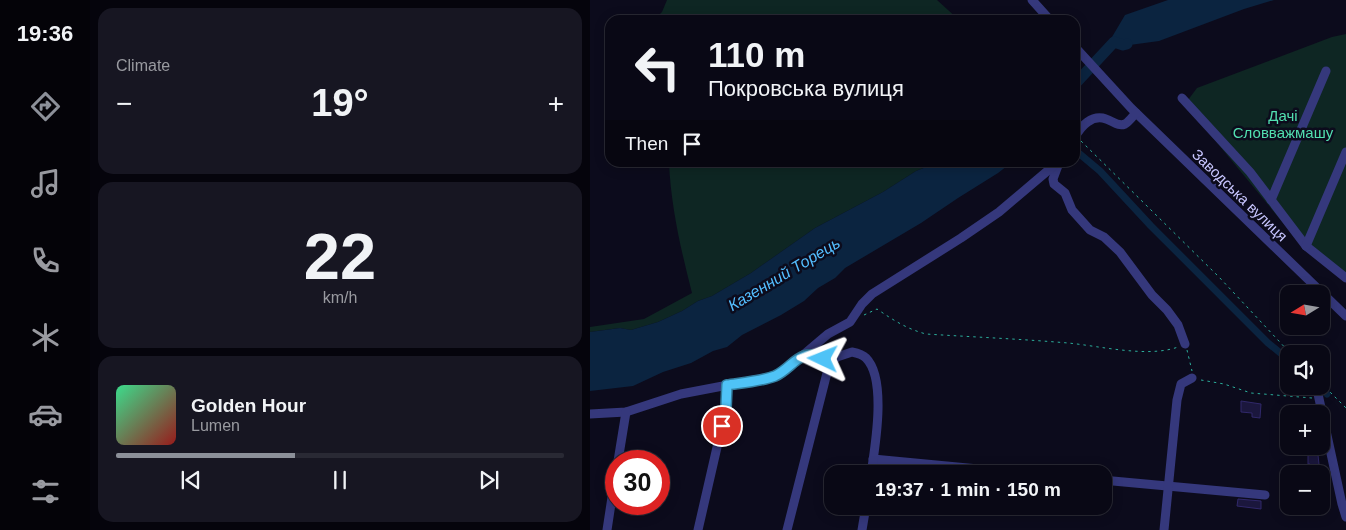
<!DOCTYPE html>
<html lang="en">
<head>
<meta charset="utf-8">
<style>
	:root { --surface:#090815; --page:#171622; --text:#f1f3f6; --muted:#999aa0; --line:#292934; --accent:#8c9099 }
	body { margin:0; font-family:Arial,sans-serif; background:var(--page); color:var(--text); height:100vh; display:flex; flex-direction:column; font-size:19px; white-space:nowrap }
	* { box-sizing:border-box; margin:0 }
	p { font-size:16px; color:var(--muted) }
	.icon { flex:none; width:28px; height:28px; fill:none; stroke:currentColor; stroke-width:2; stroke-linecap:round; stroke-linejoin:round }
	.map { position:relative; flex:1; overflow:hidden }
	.details { display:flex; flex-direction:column; gap:8px; padding:8px; background:#05040c; width:500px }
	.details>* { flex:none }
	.top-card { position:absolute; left:15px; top:15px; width:475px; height:152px; border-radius:15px; box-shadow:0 2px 12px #0003,0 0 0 1px var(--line); background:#090815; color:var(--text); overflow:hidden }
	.needle { width:32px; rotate:259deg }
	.fabs { position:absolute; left:690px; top:285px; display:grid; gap:10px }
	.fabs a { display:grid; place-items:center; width:50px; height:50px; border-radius:10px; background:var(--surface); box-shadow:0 2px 12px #0003,0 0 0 1px var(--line); font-size:25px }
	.speed { position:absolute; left:15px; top:450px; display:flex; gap:10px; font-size:25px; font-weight:700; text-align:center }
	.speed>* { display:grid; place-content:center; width:65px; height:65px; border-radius:50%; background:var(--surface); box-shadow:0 2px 12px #0003,0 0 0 1px var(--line); line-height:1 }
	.speed .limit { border:8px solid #d22; background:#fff; color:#111 }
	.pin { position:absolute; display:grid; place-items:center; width:42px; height:42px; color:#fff; margin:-21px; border:2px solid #fff; border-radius:50%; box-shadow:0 1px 5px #0007 }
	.me { position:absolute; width:55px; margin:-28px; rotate:272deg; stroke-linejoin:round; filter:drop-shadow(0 0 4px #0008) }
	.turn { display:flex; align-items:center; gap:18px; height:105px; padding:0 20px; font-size:22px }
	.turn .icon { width:65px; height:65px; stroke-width:2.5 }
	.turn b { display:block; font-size:35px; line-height:42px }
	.then { display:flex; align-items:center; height:48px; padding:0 20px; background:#0003; gap:10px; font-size:19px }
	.big { font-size:38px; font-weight:800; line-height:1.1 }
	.details .tile { flex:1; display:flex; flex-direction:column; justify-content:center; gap:8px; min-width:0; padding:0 18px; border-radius:15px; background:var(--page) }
	.details .dial { align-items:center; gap:0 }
	.dial b { font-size:65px; line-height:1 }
	.song { display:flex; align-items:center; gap:15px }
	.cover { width:60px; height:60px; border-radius:8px; background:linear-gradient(135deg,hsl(150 70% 55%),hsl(0 70% 35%)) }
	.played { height:5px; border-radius:2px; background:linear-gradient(90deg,var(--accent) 40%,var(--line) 40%) }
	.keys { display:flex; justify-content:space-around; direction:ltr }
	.heat { display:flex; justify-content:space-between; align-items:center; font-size:28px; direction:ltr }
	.trip { position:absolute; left:234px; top:465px; width:288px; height:50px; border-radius:15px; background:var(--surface); box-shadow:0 2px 12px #0003,0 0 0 1px var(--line); font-weight:800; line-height:50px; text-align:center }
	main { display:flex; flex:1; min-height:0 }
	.menu { display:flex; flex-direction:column; width:90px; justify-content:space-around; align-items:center; background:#040308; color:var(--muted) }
	.menu .icon { width:35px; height:35px }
	.menu .active { color:var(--accent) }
	.menu b { font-size:22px; color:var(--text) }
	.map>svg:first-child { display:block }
	.green { fill:#0e2623 }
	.water { fill:#0b2440 }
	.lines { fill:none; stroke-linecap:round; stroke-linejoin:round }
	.canal { stroke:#0b2440; stroke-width:7 }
	.river { stroke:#0b2440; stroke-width:11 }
	.building { fill:#1b173d; stroke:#30286a }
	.path { stroke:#2bae9b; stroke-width:1; stroke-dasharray:2.5 4; stroke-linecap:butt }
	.minor { stroke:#35387c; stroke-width:9 }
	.route-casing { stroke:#337fa1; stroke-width:12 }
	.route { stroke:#4fc3f7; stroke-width:9 }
	.labels { text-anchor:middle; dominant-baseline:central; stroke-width:5; stroke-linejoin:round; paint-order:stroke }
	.park-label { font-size:15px; fill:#52dfb0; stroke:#0c0b1c }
	.street-label { font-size:15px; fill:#c8c6ff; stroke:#0c0b1c }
	.water-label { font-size:16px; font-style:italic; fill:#54beff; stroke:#0c0b1c }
</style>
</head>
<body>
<main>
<nav class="menu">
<b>19:36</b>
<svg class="icon active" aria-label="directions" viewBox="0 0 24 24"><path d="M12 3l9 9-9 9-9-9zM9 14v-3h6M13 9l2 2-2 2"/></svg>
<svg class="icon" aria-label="music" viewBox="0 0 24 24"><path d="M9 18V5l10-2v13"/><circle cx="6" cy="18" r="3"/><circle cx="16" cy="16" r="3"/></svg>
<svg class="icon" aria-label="phone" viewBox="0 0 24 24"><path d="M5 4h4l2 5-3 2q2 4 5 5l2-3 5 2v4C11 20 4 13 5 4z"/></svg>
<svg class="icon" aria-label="climate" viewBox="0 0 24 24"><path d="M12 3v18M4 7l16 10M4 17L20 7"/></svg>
<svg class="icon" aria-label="car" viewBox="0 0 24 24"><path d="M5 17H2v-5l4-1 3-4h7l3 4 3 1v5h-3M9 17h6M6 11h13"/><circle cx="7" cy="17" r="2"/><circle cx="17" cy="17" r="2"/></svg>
<svg class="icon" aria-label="filters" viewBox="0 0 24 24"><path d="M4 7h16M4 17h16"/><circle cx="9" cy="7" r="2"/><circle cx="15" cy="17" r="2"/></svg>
</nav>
<section class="details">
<div class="tile"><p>Climate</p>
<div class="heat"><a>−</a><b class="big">19°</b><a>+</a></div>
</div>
<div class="tile dial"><b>22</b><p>km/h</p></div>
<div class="tile">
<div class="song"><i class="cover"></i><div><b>Golden Hour</b><p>Lumen</p></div></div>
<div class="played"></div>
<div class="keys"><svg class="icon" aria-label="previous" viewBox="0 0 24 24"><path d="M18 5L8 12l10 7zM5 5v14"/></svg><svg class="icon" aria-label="pause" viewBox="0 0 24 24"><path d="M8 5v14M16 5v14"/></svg><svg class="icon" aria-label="next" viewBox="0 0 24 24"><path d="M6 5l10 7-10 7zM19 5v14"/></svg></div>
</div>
</section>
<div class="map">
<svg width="756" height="530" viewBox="0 0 756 530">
	<rect width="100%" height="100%" fill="#0c0b1c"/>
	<g class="green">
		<polygon points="77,0 347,0 369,20 64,20 72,12"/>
		<polygon points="756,34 756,282 712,246 595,104 607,88 742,37"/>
		<path d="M79,163H346L326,171L293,192L225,228L161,273L122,296L108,301L92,311L68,322L41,330L30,328L0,332V327L54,319L102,293C91,250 81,207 79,163Z"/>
	</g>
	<g class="water">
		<polygon points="578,0 684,0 654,9 569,41 525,47 522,37 535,15"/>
		<polygon points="346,163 421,163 408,173 368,198 331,223 255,268 245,278 228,288 214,301 191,315 152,335 137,347 123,351 101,363 73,372 43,386 0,391 0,332 30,328 41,330 68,322 92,311 108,301 122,296 161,273 225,228 293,192 326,171"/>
	</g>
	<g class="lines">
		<g class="canal">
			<polyline points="485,150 510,171 561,226 678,343 699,360"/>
			<polyline points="729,386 737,394"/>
		</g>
		<polyline class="river" points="485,84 524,42 533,45 537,44"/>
	</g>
	<g class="building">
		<polygon points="651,401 671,404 670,418 662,417 662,413 651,412"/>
		<polygon points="718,455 728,455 730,474 722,474 720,464 718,464"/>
		<polygon points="648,499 671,501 671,509 647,506"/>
	</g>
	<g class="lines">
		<g class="path">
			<polyline points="491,141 629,277 701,354"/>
			<path d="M274,315L287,309C303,320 317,329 336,334C383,337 431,339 478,343C510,346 558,358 588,347"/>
			<polyline points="597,350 602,371"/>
			<polyline points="611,380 634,384 661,393 722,398"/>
			<polyline points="731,383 756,408"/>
		</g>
		<g class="minor">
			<polyline points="442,0 460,20"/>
			<polyline points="485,47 541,108 756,316"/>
			<polyline points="592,98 660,172 716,246 756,278"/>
			<path d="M485,137C491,126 502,114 516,119C523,121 528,127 535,124C539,122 543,116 546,113"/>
			<polyline points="469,163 463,179 464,184 475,193 482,210 500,230 514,237 530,252 562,295 577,310 588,325 595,344"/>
			<polyline points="681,200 736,71"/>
			<polyline points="716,246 756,152"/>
			<polyline points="212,356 238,334 260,322 272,304 282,294 371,238 409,212 468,162"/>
			<polyline points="728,394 752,504 756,517"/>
			<polyline points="0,414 36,412 91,394 185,376 212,356 217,354 229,356 236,361 239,365"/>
			<polyline points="283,459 442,474"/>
			<polyline points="28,461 36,412"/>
			<polyline points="512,480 675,495"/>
			<polyline points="17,530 26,471"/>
			<polyline points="108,530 136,408 137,385"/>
			<path d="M197,530L239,365L247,357L262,352C267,353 273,355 276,358C297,379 285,447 281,474"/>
			<polyline points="272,530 276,506"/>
			<polyline points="574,530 587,400 591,384 602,378"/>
		</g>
	</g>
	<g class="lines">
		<g class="route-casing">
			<path id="route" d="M132,426L136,408L137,385C150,383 173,381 185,376C203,368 210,346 233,359"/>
		</g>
		<use href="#route" class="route"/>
	</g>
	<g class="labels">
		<g class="park-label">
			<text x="693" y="115">Дачі<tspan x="693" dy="17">Словважмашу</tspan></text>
		</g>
		<g class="street-label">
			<text transform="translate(650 195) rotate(44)">Заводська вулиця</text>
		</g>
		<g class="water-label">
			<text transform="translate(194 274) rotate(-31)">Казенний Торець</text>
		</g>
	</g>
</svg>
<div class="fabs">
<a><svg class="needle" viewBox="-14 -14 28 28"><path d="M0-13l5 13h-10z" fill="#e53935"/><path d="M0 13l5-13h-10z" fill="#999aa0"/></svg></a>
<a><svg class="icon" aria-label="sound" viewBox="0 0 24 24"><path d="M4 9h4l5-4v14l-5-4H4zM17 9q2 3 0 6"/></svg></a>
<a>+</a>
<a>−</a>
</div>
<div class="speed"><div class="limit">30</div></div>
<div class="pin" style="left:132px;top:426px;background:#d93025"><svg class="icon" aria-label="arrive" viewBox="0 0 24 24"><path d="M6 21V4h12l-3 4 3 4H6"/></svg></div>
<svg class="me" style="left:233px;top:359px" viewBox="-20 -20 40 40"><path d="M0-17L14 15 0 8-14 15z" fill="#4fc3f7" stroke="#fff" stroke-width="4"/></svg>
<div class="trip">19:37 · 1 min · 150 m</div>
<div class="top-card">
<div class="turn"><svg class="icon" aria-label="left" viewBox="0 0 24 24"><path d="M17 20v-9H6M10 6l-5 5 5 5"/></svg><div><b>110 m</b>Покровська вулиця</div></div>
<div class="then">Then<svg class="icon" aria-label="arrive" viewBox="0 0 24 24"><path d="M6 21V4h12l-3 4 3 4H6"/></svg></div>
</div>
</div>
</main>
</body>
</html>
